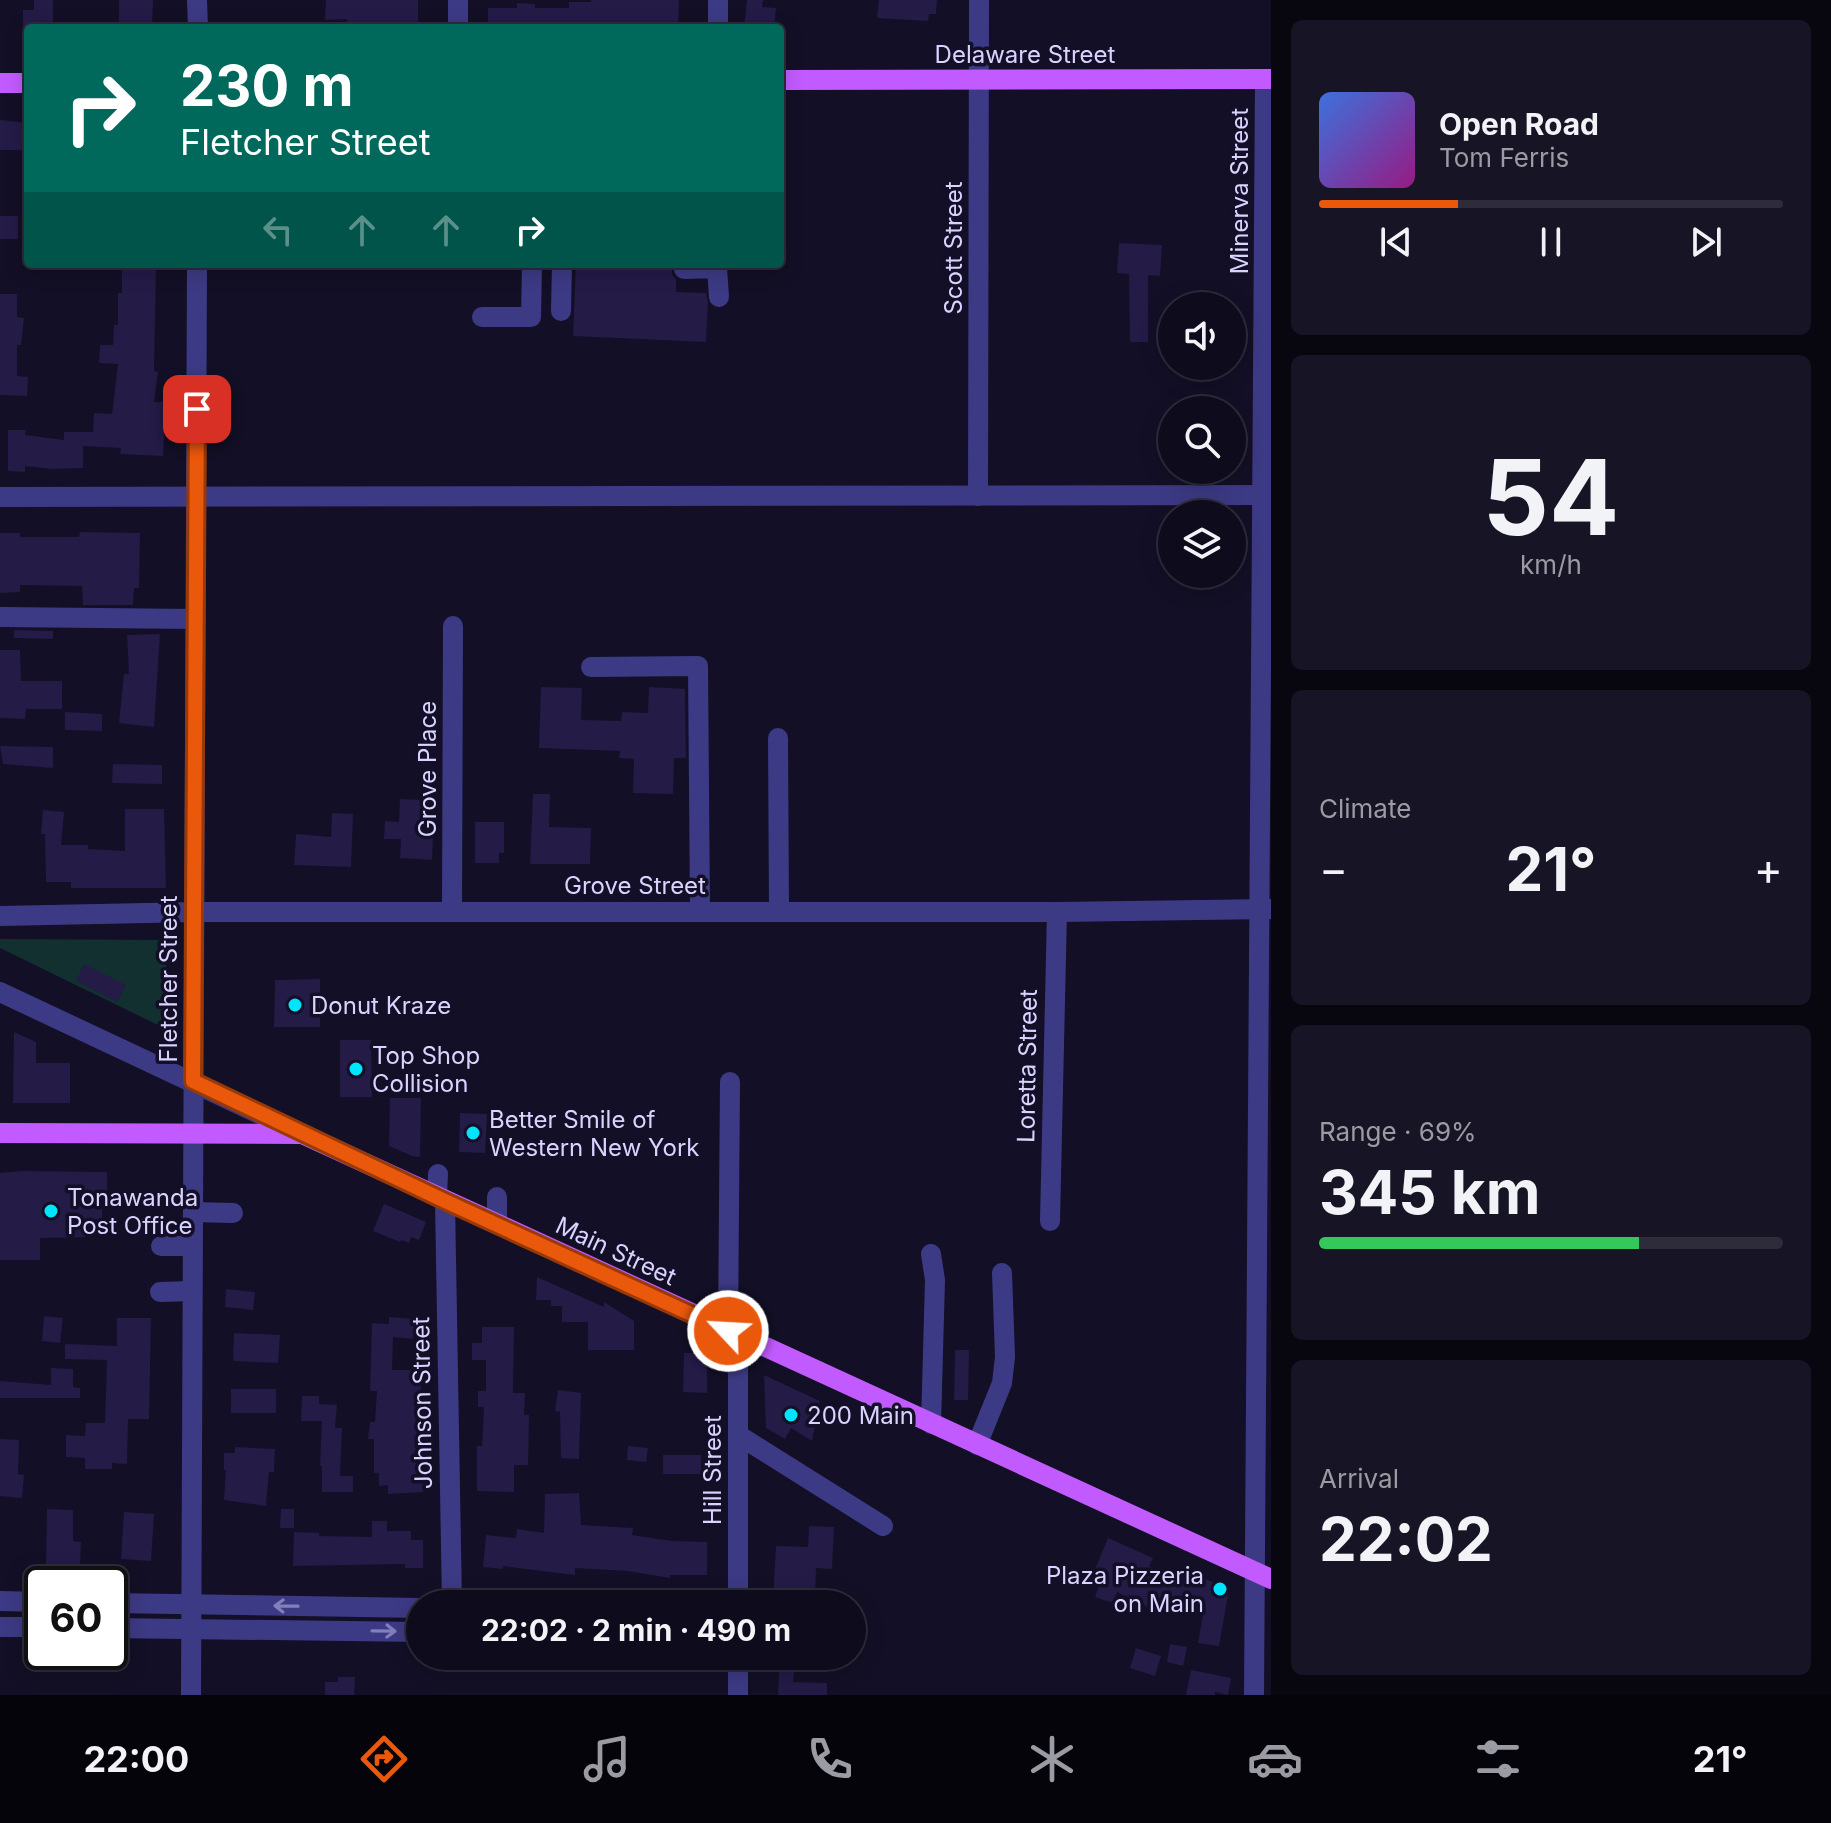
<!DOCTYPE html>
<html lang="en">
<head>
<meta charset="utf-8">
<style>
	:root { --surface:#0e0b1c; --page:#171425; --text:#f1f3f6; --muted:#9b9ba3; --line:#2e2b3b; --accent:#ea580c }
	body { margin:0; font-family:Inter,sans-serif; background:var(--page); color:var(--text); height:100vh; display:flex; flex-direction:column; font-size:30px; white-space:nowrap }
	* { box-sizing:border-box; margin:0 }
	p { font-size:26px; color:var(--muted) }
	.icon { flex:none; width:44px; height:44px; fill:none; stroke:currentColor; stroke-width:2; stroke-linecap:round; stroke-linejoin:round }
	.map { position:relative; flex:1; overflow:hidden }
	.panel { display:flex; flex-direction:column; gap:20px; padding:20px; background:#08060f; width:560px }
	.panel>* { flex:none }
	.hud { position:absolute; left:24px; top:24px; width:760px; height:244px; border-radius:8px; box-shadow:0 4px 20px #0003,0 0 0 2px var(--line); background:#00695c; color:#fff; overflow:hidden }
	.tools { position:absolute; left:1158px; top:292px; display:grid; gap:16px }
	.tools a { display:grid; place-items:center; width:88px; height:88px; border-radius:50%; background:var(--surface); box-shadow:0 4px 20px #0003,0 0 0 2px var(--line); font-size:40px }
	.speed { position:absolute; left:24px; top:1566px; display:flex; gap:16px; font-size:40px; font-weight:700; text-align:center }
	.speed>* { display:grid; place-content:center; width:104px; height:104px; border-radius:50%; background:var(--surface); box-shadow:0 4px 20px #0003,0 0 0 2px var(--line); line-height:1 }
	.speed .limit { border:4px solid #111; border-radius:12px; background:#fff; color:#111 }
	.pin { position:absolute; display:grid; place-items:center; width:68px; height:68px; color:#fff; margin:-34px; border-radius:16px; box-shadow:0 4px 12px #0006 }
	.me { position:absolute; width:88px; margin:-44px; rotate:295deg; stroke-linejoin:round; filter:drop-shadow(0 0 6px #0008) }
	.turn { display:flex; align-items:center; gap:28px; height:168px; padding:0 24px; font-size:36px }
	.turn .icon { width:104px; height:104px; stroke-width:2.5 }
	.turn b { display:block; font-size:56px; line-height:68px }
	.lanes { display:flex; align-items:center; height:76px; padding:0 24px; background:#0003; justify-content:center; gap:40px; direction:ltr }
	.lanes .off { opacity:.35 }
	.big { font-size:60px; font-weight:700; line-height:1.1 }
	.panel .widget { flex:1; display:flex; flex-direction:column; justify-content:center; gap:12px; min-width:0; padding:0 28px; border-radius:12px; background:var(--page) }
	.panel .dial { align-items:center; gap:0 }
	.dial b { font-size:104px; line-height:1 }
	.song { display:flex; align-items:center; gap:24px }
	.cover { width:96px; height:96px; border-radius:12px; background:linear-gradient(135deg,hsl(220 70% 55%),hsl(310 70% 35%)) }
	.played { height:8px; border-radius:4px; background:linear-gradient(90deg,var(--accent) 30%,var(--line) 30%) }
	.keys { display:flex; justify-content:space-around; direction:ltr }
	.heat { display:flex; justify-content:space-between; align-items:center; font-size:44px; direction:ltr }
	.charge { height:12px; border-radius:6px; background:linear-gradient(90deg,#34c759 69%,var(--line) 0) }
	.trip { position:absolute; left:406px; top:1590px; width:460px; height:80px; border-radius:40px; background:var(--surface); box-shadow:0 4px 20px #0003,0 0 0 2px var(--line); font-weight:700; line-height:80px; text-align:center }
	.dock { display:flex; height:128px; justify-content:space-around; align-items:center; background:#06040b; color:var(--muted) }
	.dock .icon { width:56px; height:56px }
	.dock .current { color:var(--accent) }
	.dock b { font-size:36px; color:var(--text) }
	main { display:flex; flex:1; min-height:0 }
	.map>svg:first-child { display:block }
	.green { fill:#12302f }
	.building { fill:#241b47 }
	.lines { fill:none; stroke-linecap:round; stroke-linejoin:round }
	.minor { stroke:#3d3a85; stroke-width:20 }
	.major { stroke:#c25bff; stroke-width:20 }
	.oneway { stroke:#837fbc }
	.route-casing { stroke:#983908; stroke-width:20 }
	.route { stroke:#ea580c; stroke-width:14 }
	.poi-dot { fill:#00e5ff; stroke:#130f26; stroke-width:3 }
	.labels { text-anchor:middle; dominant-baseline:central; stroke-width:7; stroke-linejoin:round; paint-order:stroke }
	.street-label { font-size:24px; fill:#d9d4ff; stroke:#130f26 }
	.poi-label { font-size:24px; fill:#d9d4ff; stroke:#130f26; text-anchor:start }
</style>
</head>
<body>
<main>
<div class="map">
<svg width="1271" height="1695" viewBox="0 0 1271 1695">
	<rect width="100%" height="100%" fill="#130f26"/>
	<polygon class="green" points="0,939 166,940 166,1029 0,948"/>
	<g class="building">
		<polygon points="34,0 53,0 53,28 23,28 23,10 34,10"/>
		<polygon points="119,0 153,0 152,28 119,27"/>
		<polygon points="326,0 418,0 418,28 347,28 347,19 325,20"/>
		<polygon points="591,0 679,0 678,28 488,28 488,8 517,8 517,3 535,4 535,8 569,8 569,2 591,2"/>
		<polygon points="747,0 763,0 762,7 776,8 774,28 744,28"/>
		<polygon points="879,0 937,0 936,14 929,14 928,21 877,18"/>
		<polygon points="0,120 28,123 28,150 0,150"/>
		<rect x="0" y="216" width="18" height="23"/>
		<polygon points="1119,243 1162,245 1160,276 1148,275 1148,342 1130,342 1129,274 1117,273"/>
		<polygon points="576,264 671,264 672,275 676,279 676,292 706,293 708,303 706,342 573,336"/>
		<polygon points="122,265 156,265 154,371 158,372 154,402 166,402 163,456 120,454 121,448 83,446 83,468 52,469 25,466 25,472 8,471 8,430 26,430 25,435 64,440 64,432 93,432 94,413 112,414 118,364 99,363 100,345 113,345 114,325 118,325 118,293 122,293"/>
		<polygon points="0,294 17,294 17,317 24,318 21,345 17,345 17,376 28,377 27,396 0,395"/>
		<polygon points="80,532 140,533 139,588 134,588 133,605 83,605 82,586 20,585 20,592 0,593 0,533 20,533 20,537 79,537"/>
		<polygon points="14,630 53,631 53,639 14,638"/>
		<polygon points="160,634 154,727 119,723 124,674 129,674 127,635"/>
		<polygon points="0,650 20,650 21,681 62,681 62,709 26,709 25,719 0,718"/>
		<polygon points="541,687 582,688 581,720 621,721 622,712 648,713 649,687 685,689 686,758 674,758 673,794 633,793 634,759 619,758 620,751 539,748"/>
		<polygon points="65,712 102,714 102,731 65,730"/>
		<polygon points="0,746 53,747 53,768 3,764"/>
		<polygon points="113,764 162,765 162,784 112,783"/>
		<polygon points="533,794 550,794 549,827 591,828 590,864 530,864"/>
		<polygon points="400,799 424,800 423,811 429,812 427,837 433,837 432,860 400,858 401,839 384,839 385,821 399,822"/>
		<polygon points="125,809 164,809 166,888 71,888 71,882 46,882 45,834 41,834 43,810 64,812 61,845 88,845 88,849 125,851"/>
		<polygon points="332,813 353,814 351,867 294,865 296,834 331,837"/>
		<polygon points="475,822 504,822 504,853 499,853 499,863 475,863"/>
		<polygon points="84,964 126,985 117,1002 76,981"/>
		<polygon points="320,979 320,1027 274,1027 275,980"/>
		<polygon points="14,1032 36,1042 36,1063 70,1063 70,1103 13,1103"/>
		<polygon points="340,1040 371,1040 372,1097 340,1097"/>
		<polygon points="390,1098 421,1098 420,1157 412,1156 389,1146"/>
		<polygon points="460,1113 487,1114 485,1153 459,1152"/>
		<polygon points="21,1171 107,1172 107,1203 102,1203 102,1220 87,1219 87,1237 40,1238 40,1260 0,1260 0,1173"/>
		<polygon points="384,1204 426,1222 419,1240 411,1237 409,1243 401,1240 400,1242 373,1231"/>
		<polygon points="537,1277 604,1307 604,1302 634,1321 634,1350 588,1350 588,1322 562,1322 562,1306 551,1306 551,1300 536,1300"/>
		<polygon points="226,1289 255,1292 253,1310 225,1307"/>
		<polygon points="44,1316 63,1318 60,1343 42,1341"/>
		<polygon points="389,1317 415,1319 413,1339 393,1337 392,1370 420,1370 421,1391 418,1391 415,1425 420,1426 418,1454 422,1454 423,1492 388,1494 388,1485 379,1486 379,1473 374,1473 374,1439 368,1439 370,1422 375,1422 377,1391 370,1391 372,1323 389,1324"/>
		<polygon points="117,1318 151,1318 149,1419 128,1419 127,1464 112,1463 112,1469 85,1469 85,1458 66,1457 66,1435 85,1436 86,1423 105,1423 107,1360 65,1359 65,1344 117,1346"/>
		<polygon points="482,1327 514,1327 513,1393 525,1393 524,1415 529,1415 528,1465 514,1465 514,1492 477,1491 477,1446 482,1446 484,1407 478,1407 478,1391 486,1391 486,1360 472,1360 472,1343 482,1343"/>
		<polygon points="234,1333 280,1335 278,1363 233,1361"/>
		<polygon points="955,1350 969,1350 968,1400 954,1400"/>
		<polygon points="684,1353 707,1353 707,1393 683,1392"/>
		<polygon points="51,1368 73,1369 73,1387 80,1388 80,1398 0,1398 0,1381 51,1385"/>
		<polygon points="764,1375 820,1401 812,1441 791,1428 785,1439 766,1428"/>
		<rect x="231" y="1389" width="45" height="24"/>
		<polygon points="558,1390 581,1393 579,1459 561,1458 560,1412 555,1411"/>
		<polygon points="302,1396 319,1396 319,1404 337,1405 335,1428 342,1428 340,1476 353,1476 353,1492 322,1492 322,1466 320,1466 322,1421 301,1421"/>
		<polygon points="0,1439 19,1440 18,1474 24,1475 22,1498 0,1496"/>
		<polygon points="628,1446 648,1448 646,1462 627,1460"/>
		<polygon points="235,1447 275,1449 274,1472 269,1472 266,1506 224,1500 226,1470 224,1470 224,1453 235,1453"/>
		<rect x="663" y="1455" width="38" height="19"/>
		<polygon points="579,1493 581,1525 633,1528 632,1535 672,1541 707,1542 707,1575 670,1575 670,1578 628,1571 575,1568 575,1575 503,1566 503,1569 483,1567 486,1535 516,1538 517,1529 544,1533 545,1494"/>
		<polygon points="47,1509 73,1510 73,1541 81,1542 80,1566 46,1565"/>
		<polygon points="281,1509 294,1509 294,1528 280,1528"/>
		<polygon points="124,1512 154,1514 151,1561 121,1559"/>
		<polygon points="372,1521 387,1521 387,1531 411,1531 411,1540 423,1540 423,1568 405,1568 405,1564 293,1566 294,1532 319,1533 319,1536 372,1537"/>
		<polygon points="809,1526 834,1527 832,1569 816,1568 815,1595 801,1595 801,1600 773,1599 776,1546 808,1547"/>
		<polygon points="1108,1538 1153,1558 1149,1566 1189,1580 1191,1573 1229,1589 1219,1646 1198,1643 1204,1609 1174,1604 1173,1608 1166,1606 1163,1614 1117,1592 1113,1603 1095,1597 1103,1576 1094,1572"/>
		<polygon points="1170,1644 1187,1647 1183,1666 1167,1662"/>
		<polygon points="1136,1648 1161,1656 1155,1676 1130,1668"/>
		<polygon points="751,1656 796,1656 793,1682 827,1683 827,1695 778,1695 779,1669 751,1666"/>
		<polygon points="1191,1670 1231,1678 1228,1695 1215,1692 1215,1695 1186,1695"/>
		<polygon points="338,1677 355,1677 354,1695 325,1695 325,1682 338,1682"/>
	</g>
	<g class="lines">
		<g class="minor">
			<polyline points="197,0 198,28"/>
			<polyline points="458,28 458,0"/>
			<polyline points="718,28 718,0"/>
			<polyline points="684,264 684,269 717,268 719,297"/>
			<polyline points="561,311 562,264"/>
			<polyline points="482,317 531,317 532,264"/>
			<polyline points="978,496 979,0"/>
			<polyline points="0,497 1271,495"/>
			<polyline points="0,617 196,619"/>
			<polyline points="591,667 698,666 700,911"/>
			<polyline points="778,738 779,911"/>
			<polyline points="452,912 453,626"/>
			<polyline points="0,916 195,912 1057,912 1271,909"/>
			<polyline points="0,992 302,1134"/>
			<polyline points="437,1197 438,1174"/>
			<polyline points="445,1201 452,1604"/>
			<polyline points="193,1212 233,1213"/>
			<polyline points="1050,1221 1057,912"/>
			<polyline points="497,1225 497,1197"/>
			<polyline points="161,1246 192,1246"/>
			<polyline points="160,1292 192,1291"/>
			<polyline points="728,1331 730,1082"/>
			<polyline points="931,1424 935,1280 931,1254"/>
			<polyline points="738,1435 883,1526"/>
			<polyline points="977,1445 1002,1383 1005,1357 1002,1273"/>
			<polyline points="0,1601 42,1602"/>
			<polyline points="110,1603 420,1608"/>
			<polyline points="738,1604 738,1336"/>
			<polyline points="0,1627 42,1627"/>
			<polyline points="110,1628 420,1632"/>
			<polyline points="191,1695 197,264"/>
			<polyline points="738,1695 738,1656"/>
			<polyline points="1254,1695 1265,80"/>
		</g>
		<g class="major">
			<polyline points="780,80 1271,79"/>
			<polyline points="0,83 28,83"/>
			<polyline points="0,1133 302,1134 1271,1579"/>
		</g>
	</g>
	<defs><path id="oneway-shaft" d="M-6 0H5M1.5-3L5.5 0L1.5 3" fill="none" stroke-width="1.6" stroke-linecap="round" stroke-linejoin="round" transform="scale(2)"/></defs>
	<g class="oneway">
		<use href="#oneway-shaft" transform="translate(286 1606) rotate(-179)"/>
		<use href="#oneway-shaft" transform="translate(384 1631) rotate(1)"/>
	</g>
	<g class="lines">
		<g class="route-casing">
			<polyline id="route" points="197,409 193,1081 445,1201 728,1331"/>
		</g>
		<use href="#route" class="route"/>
	</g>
	<g class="poi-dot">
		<circle cx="295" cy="1005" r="8"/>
		<circle cx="356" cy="1069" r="8"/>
		<circle cx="473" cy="1133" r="8"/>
		<circle cx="51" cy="1211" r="8"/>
		<circle cx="791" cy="1415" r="8"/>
		<circle cx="1220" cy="1589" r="8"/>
	</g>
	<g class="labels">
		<g class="street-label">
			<text x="1025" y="54">Delaware Street</text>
			<text transform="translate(1239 191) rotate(-90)">Minerva Street</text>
			<text transform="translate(953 248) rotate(-90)">Scott Street</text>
			<text transform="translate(427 769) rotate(-90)">Grove Place</text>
			<text x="635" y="885">Grove Street</text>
			<text transform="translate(168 979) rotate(-90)">Fletcher Street</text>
			<text transform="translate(1027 1066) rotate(-89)">Loretta Street</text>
			<text transform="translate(616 1251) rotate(25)">Main Street</text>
			<text transform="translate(422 1403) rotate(-91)">Johnson Street</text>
			<text transform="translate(712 1470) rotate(-90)">Hill Street</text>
		</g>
		<g class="poi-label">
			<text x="311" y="1005">Donut Kraze</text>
			<text x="372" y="1055">Top Shop<tspan x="372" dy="28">Collision</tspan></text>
			<text x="489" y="1119">Better Smile of<tspan x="489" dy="28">Western New York</tspan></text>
			<text x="67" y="1197">Tonawanda<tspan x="67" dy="28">Post Office</tspan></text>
			<text x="807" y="1415">200 Main</text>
			<text x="1204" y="1575" text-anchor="end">Plaza Pizzeria<tspan x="1204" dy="28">on Main</tspan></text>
		</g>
	</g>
</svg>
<div class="tools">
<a><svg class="icon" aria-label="sound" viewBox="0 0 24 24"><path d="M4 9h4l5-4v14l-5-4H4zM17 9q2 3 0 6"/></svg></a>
<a><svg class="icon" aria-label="search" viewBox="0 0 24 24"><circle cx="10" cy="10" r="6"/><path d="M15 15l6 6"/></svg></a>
<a><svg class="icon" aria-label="layers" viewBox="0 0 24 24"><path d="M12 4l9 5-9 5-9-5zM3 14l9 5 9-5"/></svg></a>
</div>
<div class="speed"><div class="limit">60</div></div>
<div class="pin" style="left:197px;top:409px;background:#d93025"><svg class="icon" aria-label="arrive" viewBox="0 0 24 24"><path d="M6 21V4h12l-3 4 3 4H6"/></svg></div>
<svg class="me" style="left:728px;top:1331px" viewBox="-20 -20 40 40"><circle r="17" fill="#ea580c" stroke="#fff" stroke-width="3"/><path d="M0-11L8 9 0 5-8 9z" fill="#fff"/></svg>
<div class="trip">22:02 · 2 min · 490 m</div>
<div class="hud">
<div class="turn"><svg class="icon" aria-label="right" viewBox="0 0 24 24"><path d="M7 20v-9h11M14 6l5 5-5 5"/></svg><div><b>230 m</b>Fletcher Street</div></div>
<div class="lanes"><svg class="icon off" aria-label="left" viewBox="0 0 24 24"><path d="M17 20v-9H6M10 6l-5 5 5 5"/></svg><svg class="icon off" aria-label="ahead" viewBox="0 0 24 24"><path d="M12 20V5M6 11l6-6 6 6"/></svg><svg class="icon off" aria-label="ahead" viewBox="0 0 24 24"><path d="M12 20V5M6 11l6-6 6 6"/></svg><svg class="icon" aria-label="right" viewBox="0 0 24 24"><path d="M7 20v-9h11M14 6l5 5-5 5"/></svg></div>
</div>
</div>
<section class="panel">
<div class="widget">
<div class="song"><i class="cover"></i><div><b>Open Road</b><p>Tom Ferris</p></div></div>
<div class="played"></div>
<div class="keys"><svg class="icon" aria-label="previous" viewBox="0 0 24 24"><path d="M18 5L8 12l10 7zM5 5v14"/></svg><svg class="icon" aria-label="pause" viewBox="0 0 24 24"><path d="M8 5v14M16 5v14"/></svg><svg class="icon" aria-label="next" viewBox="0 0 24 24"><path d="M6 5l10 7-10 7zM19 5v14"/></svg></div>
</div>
<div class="widget dial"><b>54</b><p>km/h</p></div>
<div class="widget"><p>Climate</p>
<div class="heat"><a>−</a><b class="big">21°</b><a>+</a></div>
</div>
<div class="widget"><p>Range · 69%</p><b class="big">345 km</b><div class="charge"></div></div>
<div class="widget"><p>Arrival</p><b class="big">22:02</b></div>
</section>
</main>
<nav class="dock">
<b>22:00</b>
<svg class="icon current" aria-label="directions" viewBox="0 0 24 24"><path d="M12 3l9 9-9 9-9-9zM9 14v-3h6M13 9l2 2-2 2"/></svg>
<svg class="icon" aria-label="music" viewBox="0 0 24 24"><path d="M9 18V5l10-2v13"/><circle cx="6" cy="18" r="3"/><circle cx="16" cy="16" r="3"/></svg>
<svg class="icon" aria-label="phone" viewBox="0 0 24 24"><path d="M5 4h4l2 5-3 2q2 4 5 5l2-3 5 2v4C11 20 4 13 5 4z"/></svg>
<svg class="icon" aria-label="climate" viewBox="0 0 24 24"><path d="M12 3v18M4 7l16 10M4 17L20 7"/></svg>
<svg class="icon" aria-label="car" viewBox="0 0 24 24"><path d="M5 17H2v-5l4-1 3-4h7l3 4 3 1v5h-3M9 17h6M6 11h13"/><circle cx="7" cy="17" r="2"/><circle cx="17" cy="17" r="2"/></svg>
<svg class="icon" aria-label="filters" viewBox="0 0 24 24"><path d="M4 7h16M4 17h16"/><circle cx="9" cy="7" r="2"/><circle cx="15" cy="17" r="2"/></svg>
<b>21°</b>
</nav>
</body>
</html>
